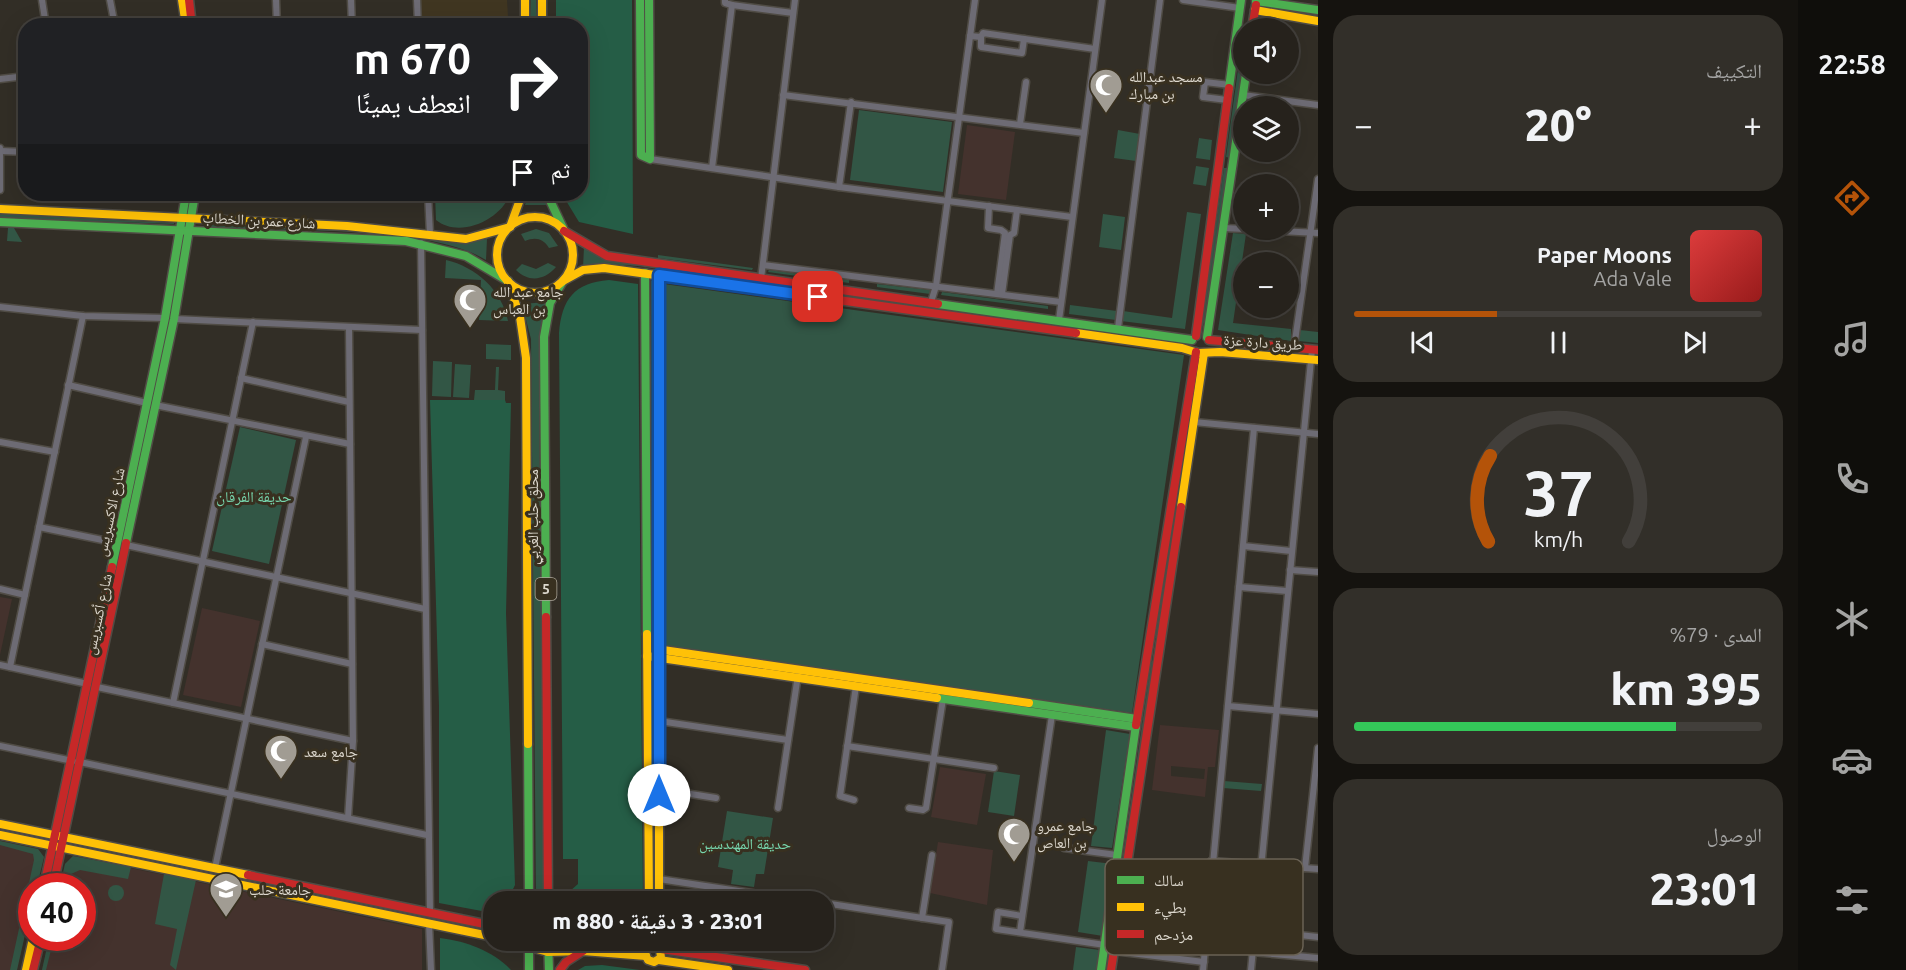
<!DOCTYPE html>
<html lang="ar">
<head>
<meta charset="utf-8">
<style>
	:root { --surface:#26221c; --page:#322f29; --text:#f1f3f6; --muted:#a4a4a3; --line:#423f3b; --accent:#b45309 }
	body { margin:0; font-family:Ubuntu,"Noto Naskh Arabic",sans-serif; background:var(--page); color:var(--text); direction:rtl; height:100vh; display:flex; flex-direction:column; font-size:22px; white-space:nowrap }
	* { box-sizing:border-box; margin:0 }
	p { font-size:20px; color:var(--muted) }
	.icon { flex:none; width:33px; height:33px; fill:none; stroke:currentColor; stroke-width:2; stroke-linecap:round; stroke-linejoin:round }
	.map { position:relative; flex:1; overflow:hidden; direction:ltr }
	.drawer { display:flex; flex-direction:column; gap:15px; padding:15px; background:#15130f; width:480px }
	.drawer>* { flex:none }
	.guide { position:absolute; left:18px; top:18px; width:570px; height:183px; border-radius:24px; box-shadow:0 6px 24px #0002,0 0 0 2px var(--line); direction:rtl; background:#202124; color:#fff; overflow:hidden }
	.controls { position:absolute; left:1233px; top:18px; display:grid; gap:12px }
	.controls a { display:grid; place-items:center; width:66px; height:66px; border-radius:50%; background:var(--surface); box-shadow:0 6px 24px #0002,0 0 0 2px var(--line); font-size:30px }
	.speed { position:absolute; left:18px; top:873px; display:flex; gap:12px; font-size:30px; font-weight:700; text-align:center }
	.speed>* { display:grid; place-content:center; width:78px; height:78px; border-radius:50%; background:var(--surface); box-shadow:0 6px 24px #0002,0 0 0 2px var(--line); line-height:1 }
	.speed .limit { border:9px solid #d22; background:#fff; color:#111 }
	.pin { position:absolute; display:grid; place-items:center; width:51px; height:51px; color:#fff; margin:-26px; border-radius:12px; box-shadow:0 3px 9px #0006 }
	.me { position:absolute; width:66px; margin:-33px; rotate:0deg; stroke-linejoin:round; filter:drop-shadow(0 0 4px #0008) }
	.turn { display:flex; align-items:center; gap:21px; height:126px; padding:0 18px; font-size:27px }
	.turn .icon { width:78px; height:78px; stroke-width:2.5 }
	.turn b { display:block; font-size:42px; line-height:51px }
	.then { display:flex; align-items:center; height:57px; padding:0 18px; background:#0003; gap:12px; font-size:22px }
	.big { font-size:45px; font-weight:800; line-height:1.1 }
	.drawer .tile { flex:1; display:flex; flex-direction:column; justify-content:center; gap:9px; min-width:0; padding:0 21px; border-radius:24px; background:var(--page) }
	.drawer .dial { align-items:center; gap:0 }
	.dial svg { height:156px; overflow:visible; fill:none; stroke:var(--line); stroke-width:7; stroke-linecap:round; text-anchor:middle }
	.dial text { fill:var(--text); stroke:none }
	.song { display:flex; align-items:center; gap:18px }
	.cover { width:72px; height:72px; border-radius:9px; background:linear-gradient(135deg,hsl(0 70% 55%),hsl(0 70% 35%)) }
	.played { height:6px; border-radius:3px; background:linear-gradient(90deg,var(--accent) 35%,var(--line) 35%) }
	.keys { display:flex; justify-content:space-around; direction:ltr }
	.heat { display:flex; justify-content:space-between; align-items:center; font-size:33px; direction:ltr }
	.charge { height:9px; border-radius:4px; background:linear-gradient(90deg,#34c759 79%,var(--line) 0) }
	.trip { position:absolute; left:483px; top:891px; width:351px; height:60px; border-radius:24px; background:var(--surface); box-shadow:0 6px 24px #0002,0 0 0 2px var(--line); font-weight:800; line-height:60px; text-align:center; direction:rtl }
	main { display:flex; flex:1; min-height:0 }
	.tabs { display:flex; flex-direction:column; width:108px; justify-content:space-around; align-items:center; background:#0f0e0b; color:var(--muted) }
	.tabs .icon { width:42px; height:42px }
	.tabs .on { color:var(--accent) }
	.tabs b { font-size:27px; color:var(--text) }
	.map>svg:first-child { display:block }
	.built { fill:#403621 }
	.education { fill:#44322d; fill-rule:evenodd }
	.green { fill:#325645 }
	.forest { fill:#255d46 }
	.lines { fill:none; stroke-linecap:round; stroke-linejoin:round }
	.street-casing { stroke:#504c45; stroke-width:9 }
	.fast-casing { stroke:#504c45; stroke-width:11 }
	.slow-casing { stroke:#504c45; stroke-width:11 }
	.jam-casing { stroke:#504c45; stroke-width:11 }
	.street { stroke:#6d6b74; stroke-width:6 }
	.fast { stroke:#4caf50; stroke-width:8 }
	.slow { stroke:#ffc107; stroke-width:8 }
	.jam { stroke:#c62828; stroke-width:8 }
	.route-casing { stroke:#114b97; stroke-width:15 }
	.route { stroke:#1a73e8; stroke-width:10 }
	.labels { text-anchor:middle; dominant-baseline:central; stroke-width:6; stroke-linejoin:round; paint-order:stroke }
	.shield { fill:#383020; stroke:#aca69a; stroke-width:1.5 }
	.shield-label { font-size:14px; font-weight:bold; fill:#ddd8ce }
	.poi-label { font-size:15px; fill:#ddd8ce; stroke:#383020; text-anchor:start }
	.street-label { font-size:15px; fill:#ddd8ce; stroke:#383020 }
	.park-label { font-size:15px; fill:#77d7ae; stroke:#383020 }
	.key { fill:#383020; stroke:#6a6254; stroke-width:1.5 }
	.key-label { font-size:16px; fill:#ddd8ce }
</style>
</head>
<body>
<main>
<nav class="tabs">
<b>22:58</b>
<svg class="icon on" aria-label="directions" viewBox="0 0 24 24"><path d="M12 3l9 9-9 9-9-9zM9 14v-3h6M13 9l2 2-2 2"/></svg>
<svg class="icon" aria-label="music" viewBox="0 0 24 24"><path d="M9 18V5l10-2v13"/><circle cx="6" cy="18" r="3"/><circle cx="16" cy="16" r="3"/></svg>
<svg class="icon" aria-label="phone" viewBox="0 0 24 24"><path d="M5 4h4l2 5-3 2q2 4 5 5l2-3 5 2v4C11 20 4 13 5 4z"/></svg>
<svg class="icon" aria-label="climate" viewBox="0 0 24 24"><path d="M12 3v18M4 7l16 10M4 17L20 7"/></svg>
<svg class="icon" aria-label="car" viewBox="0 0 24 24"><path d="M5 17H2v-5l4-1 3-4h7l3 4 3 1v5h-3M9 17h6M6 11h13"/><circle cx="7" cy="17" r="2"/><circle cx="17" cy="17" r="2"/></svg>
<svg class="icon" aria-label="filters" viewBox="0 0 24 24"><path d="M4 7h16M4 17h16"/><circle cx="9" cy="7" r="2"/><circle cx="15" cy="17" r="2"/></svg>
</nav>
<section class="drawer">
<div class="tile"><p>التكييف</p>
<div class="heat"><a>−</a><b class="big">20°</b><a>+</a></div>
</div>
<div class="tile">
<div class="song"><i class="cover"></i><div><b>Paper Moons</b><p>Ada Vale</p></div></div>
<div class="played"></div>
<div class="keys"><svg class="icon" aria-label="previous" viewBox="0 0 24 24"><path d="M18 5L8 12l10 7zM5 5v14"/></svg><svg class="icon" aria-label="pause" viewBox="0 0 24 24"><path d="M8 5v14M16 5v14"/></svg><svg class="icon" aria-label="next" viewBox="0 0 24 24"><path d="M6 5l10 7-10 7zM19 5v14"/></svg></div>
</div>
<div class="tile dial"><svg viewBox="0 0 100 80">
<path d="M14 69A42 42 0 1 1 86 69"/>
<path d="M14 69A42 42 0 0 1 15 25" stroke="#b45309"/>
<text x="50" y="56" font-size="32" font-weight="700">37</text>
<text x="50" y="72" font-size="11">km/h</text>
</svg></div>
<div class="tile"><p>المدى · 79%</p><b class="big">395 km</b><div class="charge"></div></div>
<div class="tile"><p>الوصول</p><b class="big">23:01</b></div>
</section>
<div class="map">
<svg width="1318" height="970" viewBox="0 0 1318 970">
	<rect width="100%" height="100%" fill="#322e26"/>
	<polygon class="built" points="420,0 507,0 508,17 492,16 493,25 422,25"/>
	<g class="education">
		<polygon points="967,125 1015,132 1006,200 958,194"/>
		<polygon points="0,597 12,599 0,655"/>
		<polygon points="202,608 260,621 241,707 183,695"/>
		<path d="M1160,725L1219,730L1215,767H1208L1205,797L1152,790ZM1171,766L1205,769L1204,779L1171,776Z"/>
		<polygon points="940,767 986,774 977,825 931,817"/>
		<polygon points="0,841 38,849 44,857 37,886 32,886 31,908 17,970 0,970"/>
		<polygon points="938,842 993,850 987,905 930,893"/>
		<polygon points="73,856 422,929 422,970 42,970 49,938 82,938 82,886 60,886 65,864"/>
	</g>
	<g class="green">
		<polygon points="531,0 536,0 537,25 530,25"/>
		<polygon points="1243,33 1243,60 1230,158 1226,157"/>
		<polygon points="859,110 952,122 943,192 850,180"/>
		<polygon points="1118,130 1140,134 1136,161 1114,158"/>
		<polygon points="1199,138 1212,140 1210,160 1196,158"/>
		<polygon points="1196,166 1209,168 1206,186 1193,184"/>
		<polygon points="1224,168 1228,168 1204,324 1202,322"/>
		<path d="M435,194H510C501,220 459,239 436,220Z"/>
		<polygon points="528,194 544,194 548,205 525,205"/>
		<polygon points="1187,212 1201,214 1185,329 1121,321 1123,311 1172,318"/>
		<polygon points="0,214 174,223 174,224 0,218"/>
		<polygon points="1103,214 1125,217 1121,250 1099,247"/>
		<path d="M207,225L341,230L455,243L487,239L486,260C436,229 321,231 261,229C246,228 218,231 207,225Z"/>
		<polygon points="8,228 14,228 22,242 7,241"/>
		<path d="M536,229L549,233L558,246L549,248C543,238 535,237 525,241L521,234Z"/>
		<polygon points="1233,233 1246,234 1233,323 1291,329 1291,341 1218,330"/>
		<polygon points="584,247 604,258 640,266 603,264 583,268"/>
		<polygon points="658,255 753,268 752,270 658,258"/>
		<path d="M446,260C476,267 502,290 508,321L479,320L481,280L445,278Z"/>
		<path d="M548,263L556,267C545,280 529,283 516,270L522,264L536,269Z"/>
		<polygon points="769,270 849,280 849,283 768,272"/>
		<polygon points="651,280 655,284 655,639 652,641"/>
		<polygon points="664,284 1184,355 1132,713 665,646 662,410"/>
		<polygon points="877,284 930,290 930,294 877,287"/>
		<polygon points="942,292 1048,306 1048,309 941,295"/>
		<polygon points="547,302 542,317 539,389 544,902 536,901 531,339 522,304"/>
		<polygon points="1070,305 1117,311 1116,320 1069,314"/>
		<polygon points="1300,330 1318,332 1318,343 1299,341"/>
		<polygon points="486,344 511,345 511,360 486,359"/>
		<polygon points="1195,359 1200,360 1157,639 1155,638"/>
		<polygon points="433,361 452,362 451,397 432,396"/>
		<polygon points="455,364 471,365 469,398 453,397"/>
		<polygon points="496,367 499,367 498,390 505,391 505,400 474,400 475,390 495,390"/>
		<polygon points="240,427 296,440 269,564 212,551"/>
		<polygon points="1154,660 1156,661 1107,970 1151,662"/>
		<polygon points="653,663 655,665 654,749 652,747"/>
		<polygon points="1106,730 1130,734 1112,848 1091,846"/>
		<rect x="652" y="765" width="3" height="62"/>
		<polygon points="994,771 1020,775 1014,816 988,812"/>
		<polygon points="1224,781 1262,784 1261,791 1223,788"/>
		<polygon points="727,811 773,818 764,874 756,874 754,887 731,884 733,870 718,867"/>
		<polygon points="0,841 38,849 44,857 37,886 32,886 31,908 17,970 10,970 34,860 33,854 0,845"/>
		<polygon points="73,856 131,867 128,879 80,870 71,874 66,886 60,886 65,864"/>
		<polygon points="1088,861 1113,864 1103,936 1078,932"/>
		<polygon points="164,874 196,880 176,970 170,965 177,929 155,924"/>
		<circle cx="116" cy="893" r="8"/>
		<polygon points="49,938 54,938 46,970 42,970"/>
		<polygon points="1076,947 1100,950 1097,970 1073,970"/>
	</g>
	<g class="forest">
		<polygon points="556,0 632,0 633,234 579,222 562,194 580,194 580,26 556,25"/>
		<path d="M609,280L638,284L643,901H562L561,899L578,884V859H563L559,333C562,299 574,283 609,280Z"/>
		<polygon points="430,400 505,400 506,403 511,403 506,613 515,885 507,901 494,902 493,910 487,912 439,903 439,706"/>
		<path d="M440,938C466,941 493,951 511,970H440Z"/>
		<polygon points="602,965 640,970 578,970 585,966"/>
	</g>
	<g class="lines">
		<g class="street-casing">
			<g id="street">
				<polyline points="42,0 46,26"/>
				<polyline points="110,0 115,26"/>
				<polyline points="276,0 277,26"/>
				<polyline points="351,0 352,26"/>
				<polyline points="417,0 418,26"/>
				<polyline points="725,0 725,3 732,5 793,13"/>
				<polyline points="1183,0 1240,8"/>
				<polyline points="970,36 981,37 983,33 1095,49"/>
				<polyline points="981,37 981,47 1022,53 1024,39"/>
				<polyline points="0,79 26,76"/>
				<polyline points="783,95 1084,133"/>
				<polyline points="1243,95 1318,105"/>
				<polyline points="1227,100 1203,97 1205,82 1230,85"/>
				<polyline points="1020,124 1026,82"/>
				<polyline points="0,148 0,190"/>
				<polyline points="1,151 26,152"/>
				<polyline points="650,159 839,187 1072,217"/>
				<polyline points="712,168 732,5"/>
				<polyline points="839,187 851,102"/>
				<polyline points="428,194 430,234"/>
				<polyline points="989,206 988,228 1001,230 1005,233 997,294"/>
				<polyline points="1224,228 1244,229"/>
				<polyline points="1259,230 1318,233"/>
				<polyline points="421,243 430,912"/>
				<polyline points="763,265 1061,302"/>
				<polyline points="761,279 795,0"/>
				<polyline points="1002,294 1010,235 1014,233 1017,210"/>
				<polyline points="931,302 936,286 975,0"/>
				<polyline points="0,307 83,316 165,318"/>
				<polyline points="174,319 422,330"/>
				<polyline points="1059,320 1102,0"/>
				<polyline points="1118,328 1160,0"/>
				<polyline points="1294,348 1318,179"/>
				<polyline points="241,378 349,402"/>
				<polyline points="68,385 147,403"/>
				<polyline points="155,405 350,444"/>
				<polyline points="1194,422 1318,434"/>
				<polyline points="0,442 55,452"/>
				<polyline points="39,527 117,543"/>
				<polyline points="126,545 425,609"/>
				<polyline points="1243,546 1291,551"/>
				<polyline points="1290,570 1318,572"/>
				<polyline points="1239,587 1287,591"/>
				<polyline points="0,589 25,595"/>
				<polyline points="262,644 352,664"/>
				<polyline points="0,665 88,684"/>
				<polyline points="10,667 83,316"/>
				<polyline points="97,687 353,741"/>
				<polyline points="173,703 253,322"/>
				<polyline points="1228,706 1318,714"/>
				<polyline points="659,721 788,740"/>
				<polyline points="0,746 73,761"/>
				<polyline points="847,746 994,768"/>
				<polyline points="80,762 427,835"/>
				<polyline points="659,789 716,798"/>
				<polyline points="854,800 840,796 856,686"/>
				<polyline points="778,808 798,675"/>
				<polyline points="909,808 923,810 926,808 943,699"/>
				<polyline points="348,818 353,741 349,328"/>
				<polyline points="1064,848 1117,855"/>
				<polyline points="1211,861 1318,869"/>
				<polyline points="215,868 306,437"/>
				<polyline points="1305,868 1318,748"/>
				<polyline points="659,879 811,902"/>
				<polyline points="824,903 949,922 942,970"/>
				<polyline points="1022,916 998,912 996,929 1105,945"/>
				<polyline points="922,918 932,855"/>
				<polyline points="429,923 431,970"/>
				<polyline points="1254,930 1318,937"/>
				<polyline points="1020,932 1052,715"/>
				<polyline points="1114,951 1204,962"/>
				<polyline points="1252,952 1318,958"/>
				<polyline points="1203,970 1254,428"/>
				<polyline points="1251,970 1312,350"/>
			</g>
		</g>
		<g class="fast-casing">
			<g id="fast">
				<polyline points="640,0 641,155 650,159 649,0"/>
				<polyline points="1256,1 1318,10"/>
				<polyline points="1229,88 1241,0"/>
				<polyline points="547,194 563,228"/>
				<polyline points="0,222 406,241 466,256 508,281"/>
				<polyline points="645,273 647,634"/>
				<polyline points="938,304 1192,340"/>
				<polyline points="1207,337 1246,74"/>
				<polyline points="126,543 174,319 195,194"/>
				<polyline points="112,567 165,318 186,194"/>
				<polyline points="546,617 544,337 550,303 563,281"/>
				<polyline points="937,698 1136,727"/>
				<polyline points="1029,703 1137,719"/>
				<polyline points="528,744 529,902"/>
				<polyline points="529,940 529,970"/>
				<polyline points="548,940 549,970"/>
				<polyline points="1101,970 1136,725"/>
			</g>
		</g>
		<g class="slow-casing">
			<g id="slow">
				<polyline points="182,0 186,26"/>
				<polyline points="525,0 525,26"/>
				<polyline points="542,0 542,26"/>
				<polyline points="1255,10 1318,21"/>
				<polyline points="0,209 347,226 466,239 510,227"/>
				<circle cx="535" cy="255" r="38"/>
				<polyline points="510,227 522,194"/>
				<polyline points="508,281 520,317 526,358 528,744"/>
				<polyline points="563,281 583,270 604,268 831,299"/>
				<polyline points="1076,333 1182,348 1198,353 1220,352 1318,360"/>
				<polyline points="1181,507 1204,353"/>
				<polyline points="647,634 649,902"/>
				<polyline points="656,649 1029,703"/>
				<polyline points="647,656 937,698"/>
				<polyline points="659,742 659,902"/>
				<polyline points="0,824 248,875"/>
				<polyline points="0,835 494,937"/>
				<polyline points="503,940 548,952"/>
				<polyline points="659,940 661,958 654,962 648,960 645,954 647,948 652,945 659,947"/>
				<polyline points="548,952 583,951 646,956"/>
				<polyline points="659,960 728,970"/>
				<polyline points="26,970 33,938"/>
			</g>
		</g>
		<g class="jam-casing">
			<g id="jam">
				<polyline points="189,0 192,26"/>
				<polyline points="1252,28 1256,5"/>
				<polyline points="564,231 607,256 938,304"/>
				<polyline points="659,275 659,742"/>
				<polyline points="831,299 1076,333"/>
				<polyline points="1196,336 1229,88"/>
				<polyline points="1209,340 1318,350"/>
				<polyline points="546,617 548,902"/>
				<polyline points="1136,725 1196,352"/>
				<polyline points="248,875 494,926"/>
				<polyline points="44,886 112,567"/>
				<polyline points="53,886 126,543"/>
				<polyline points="607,940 647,948"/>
				<polyline points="661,949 805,970"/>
				<polyline points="33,970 41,938"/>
				<polyline points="560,970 566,962 583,951"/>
				<polyline points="1111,970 1181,507"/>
			</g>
		</g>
		<use href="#street" class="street"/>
		<use href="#fast" class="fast"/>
		<use href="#slow" class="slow"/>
		<use href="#jam" class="jam"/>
	</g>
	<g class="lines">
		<g class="route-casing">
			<polyline id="route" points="659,795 659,275 818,297"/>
		</g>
		<use href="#route" class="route"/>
	</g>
	<defs>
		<g id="mosque-pin" transform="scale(1.725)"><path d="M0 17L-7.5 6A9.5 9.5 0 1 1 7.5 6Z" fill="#a19c93" stroke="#383020"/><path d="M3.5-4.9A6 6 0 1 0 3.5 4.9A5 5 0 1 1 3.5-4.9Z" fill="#fff"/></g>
		<g id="university-pin" transform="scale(1.725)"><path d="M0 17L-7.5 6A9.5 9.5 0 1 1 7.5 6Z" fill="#a19c93" stroke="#383020"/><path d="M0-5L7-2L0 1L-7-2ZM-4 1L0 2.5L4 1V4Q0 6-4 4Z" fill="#fff"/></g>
	</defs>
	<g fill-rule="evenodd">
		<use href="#mosque-pin" x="1106" y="85"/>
		<use href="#mosque-pin" x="470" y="300"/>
		<use href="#mosque-pin" x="281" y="751"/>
		<use href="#mosque-pin" x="1014" y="834"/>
		<use href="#university-pin" x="226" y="889"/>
	</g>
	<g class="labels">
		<rect class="shield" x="535.5" y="578" width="21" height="22" rx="4.5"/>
		<g class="shield-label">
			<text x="546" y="589">5</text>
		</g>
		<g class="poi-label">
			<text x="1129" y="76">مسجد عبدالله<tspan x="1129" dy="17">بن مبارك</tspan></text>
			<text x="493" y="291">جامع عبد الله<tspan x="493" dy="17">بن العباس</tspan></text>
			<text x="304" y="751">جامع سعد</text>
			<text x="1037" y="825">جامع عمرو<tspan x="1037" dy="17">بن العاص</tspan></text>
			<text x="249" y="889">جامعة حلب</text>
		</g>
		<g class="street-label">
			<text transform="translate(259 220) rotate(3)">شارع عمر بن الخطاب</text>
			<text transform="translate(1263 342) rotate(4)">طريق دارة عزة</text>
			<text transform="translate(110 512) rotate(-78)">شارع الاكسبريس</text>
			<text transform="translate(532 517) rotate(-90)">محلق حلب الغربي</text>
			<text transform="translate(98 614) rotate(-78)">شارع أكسبريس</text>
		</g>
		<g class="park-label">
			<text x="254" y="496">حديقة الفرقان</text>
			<text x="745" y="843">حديقة المهندسين</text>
		</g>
	</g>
	<rect x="1105" y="859" width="198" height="96" rx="9" class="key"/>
	<rect x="1117" y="876" width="27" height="8" fill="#4caf50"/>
	<rect x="1117" y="903" width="27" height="8" fill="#ffc107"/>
	<rect x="1117" y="930" width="27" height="8" fill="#c62828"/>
	<g class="key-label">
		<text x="1154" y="886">سالك</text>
		<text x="1154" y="913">بطيء</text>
		<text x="1154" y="940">مزدحم</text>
	</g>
</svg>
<div class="controls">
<a><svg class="icon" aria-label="sound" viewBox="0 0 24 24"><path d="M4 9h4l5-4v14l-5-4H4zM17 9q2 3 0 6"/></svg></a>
<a><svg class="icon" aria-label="layers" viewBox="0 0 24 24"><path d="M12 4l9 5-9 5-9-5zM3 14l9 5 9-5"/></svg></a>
<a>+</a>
<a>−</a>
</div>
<div class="speed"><div class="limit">40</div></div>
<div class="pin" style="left:818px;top:297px;background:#d93025"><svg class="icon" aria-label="arrive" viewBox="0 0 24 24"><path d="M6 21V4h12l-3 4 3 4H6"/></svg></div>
<svg class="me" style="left:659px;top:795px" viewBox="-20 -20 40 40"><circle r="19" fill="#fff"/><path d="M0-13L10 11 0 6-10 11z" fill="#1a73e8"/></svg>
<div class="trip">23:01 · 3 دقيقة · 880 m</div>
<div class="guide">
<div class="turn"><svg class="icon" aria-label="right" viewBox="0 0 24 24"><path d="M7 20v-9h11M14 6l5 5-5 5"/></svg><div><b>670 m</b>انعطف يمينًا</div></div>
<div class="then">ثم<svg class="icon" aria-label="arrive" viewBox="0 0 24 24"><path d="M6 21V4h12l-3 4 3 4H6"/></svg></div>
</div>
</div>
</main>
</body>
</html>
